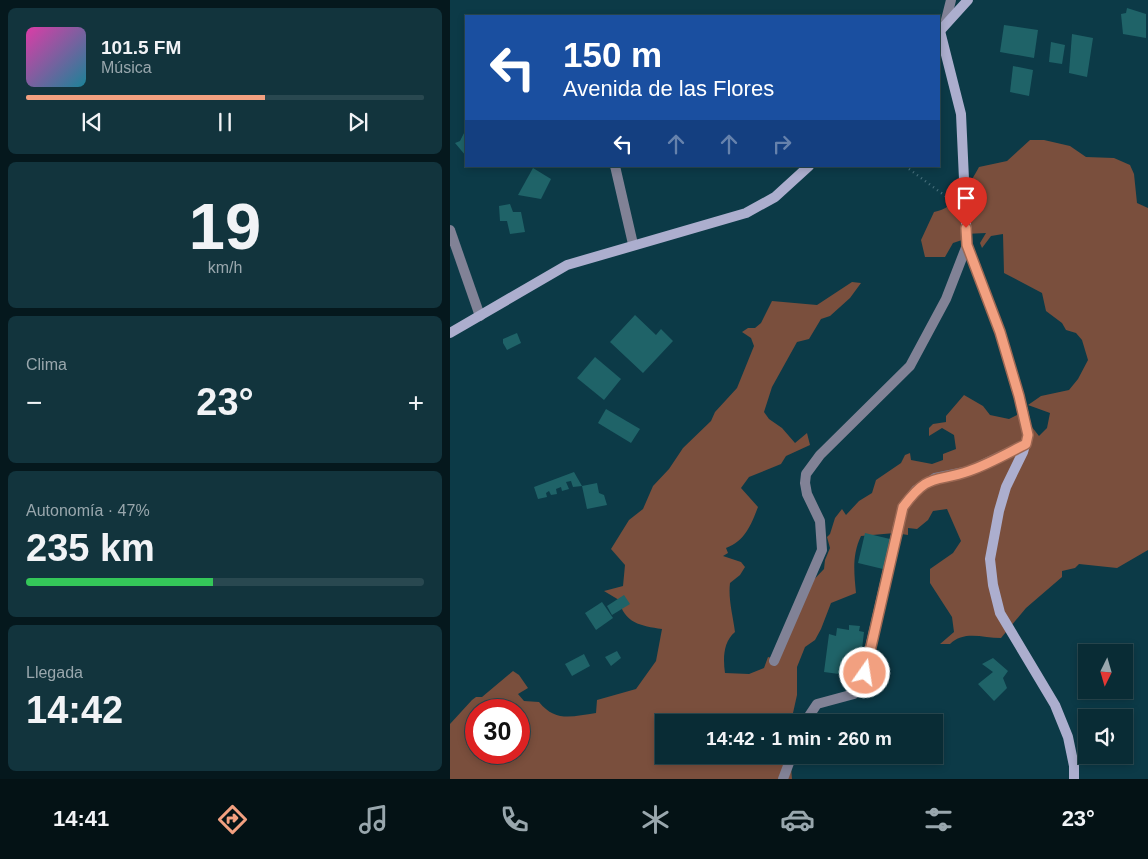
<!DOCTYPE html>
<html lang="es">
<head>
<meta charset="utf-8">
<style>
	:root { --surface:#092c35; --page:#12343d; --text:#f1f3f6; --muted:#99a7ad; --line:#294850; --accent:#f2a080 }
	body { margin:0; font-family:Helvetica,sans-serif; background:var(--page); color:var(--text); height:100vh; display:flex; flex-direction:column; font-size:19px; white-space:nowrap }
	* { box-sizing:border-box; margin:0 }
	p { font-size:16px; color:var(--muted) }
	.icon { flex:none; width:28px; height:28px; fill:none; stroke:currentColor; stroke-width:2; stroke-linecap:round; stroke-linejoin:round }
	.map { position:relative; flex:1; overflow:hidden }
	.sheet { display:flex; flex-direction:column; gap:8px; padding:8px; background:#05181d; width:450px }
	.sheet>* { flex:none }
	.guide { position:absolute; left:15px; top:15px; width:475px; height:152px; border-radius:0px; box-shadow:0 2px 8px #0003,0 0 0 1px var(--line); background:#1a4fa0; color:#fff; overflow:hidden }
	.needle { width:32px; rotate:185deg }
	.buttons { position:absolute; left:628px; top:644px; display:grid; gap:10px }
	.buttons a { display:grid; place-items:center; width:55px; height:55px; border-radius:0px; background:var(--surface); box-shadow:0 2px 8px #0003,0 0 0 1px var(--line); font-size:25px }
	.speed { position:absolute; left:15px; top:699px; display:flex; gap:10px; font-size:25px; font-weight:700; text-align:center }
	.speed>* { display:grid; place-content:center; width:65px; height:65px; border-radius:50%; background:var(--surface); box-shadow:0 2px 8px #0003,0 0 0 1px var(--line); line-height:1 }
	.speed .limit { border:8px solid #d22; background:#fff; color:#111 }
	.pin { position:absolute; display:grid; place-items:center; width:42px; height:42px; color:#fff; margin:-51px -21px; border-radius:50% 50% 50% 0; rotate:-45deg; box-shadow:0 0 5px #0007 }
	.pin .icon { rotate:45deg }
	.me { position:absolute; width:55px; margin:-28px; rotate:13deg; stroke-linejoin:round; filter:drop-shadow(0 0 4px #0008) }
	.turn { display:flex; align-items:center; gap:18px; height:105px; padding:0 15px; font-size:22px }
	.turn .icon { width:65px; height:65px; stroke-width:2.5 }
	.turn b { display:block; font-size:35px; line-height:42px }
	.lanes { display:flex; align-items:center; height:48px; padding:0 15px; background:#0003; justify-content:center; gap:25px; direction:ltr }
	.lanes .off { opacity:.35 }
	.big { font-size:38px; font-weight:800; line-height:1.1 }
	.sheet .card { flex:1; display:flex; flex-direction:column; justify-content:center; gap:8px; min-width:0; padding:0 18px; border-radius:8px; background:var(--page) }
	.sheet .dial { align-items:center; gap:0 }
	.dial b { font-size:65px; line-height:1 }
	.song { display:flex; align-items:center; gap:15px }
	.cover { width:60px; height:60px; border-radius:8px; background:linear-gradient(135deg,hsl(320 70% 55%),hsl(190 70% 35%)) }
	.played { height:5px; border-radius:2px; background:linear-gradient(90deg,var(--accent) 60%,var(--line) 60%) }
	.keys { display:flex; justify-content:space-around; direction:ltr }
	.heat { display:flex; justify-content:space-between; align-items:center; font-size:28px; direction:ltr }
	.charge { height:8px; border-radius:4px; background:linear-gradient(90deg,#34c759 47%,var(--line) 0) }
	.trip { position:absolute; left:205px; top:714px; width:288px; height:50px; border-radius:0px; background:var(--surface); box-shadow:0 2px 8px #0003,0 0 0 1px var(--line); font-weight:800; line-height:50px; text-align:center }
	.tab-bar { display:flex; height:80px; justify-content:space-around; align-items:center; background:#041215; color:var(--muted) }
	.tab-bar .icon { width:35px; height:35px }
	.tab-bar .active { color:var(--accent) }
	.tab-bar b { font-size:22px; color:var(--text) }
	main { display:flex; flex:1; min-height:0 }
	.map>svg:first-child { display:block }
	.green { fill:#7a4f3d; fill-rule:evenodd }
	.building { fill:#1f6368 }
	.lines { fill:none; stroke-linecap:round; stroke-linejoin:round }
	.path { stroke:#4d7581; stroke-width:2.5; stroke-dasharray:1 4; stroke-linecap:butt }
	.street { stroke:#818296; stroke-width:10 }
	.secondary { stroke:#acaece; stroke-width:10 }
	.route-casing { stroke:#9d6853; stroke-width:12 }
	.route { stroke:#f2a080; stroke-width:9 }
</style>
</head>
<body>
<main>
<section class="sheet">
<div class="card">
<div class="song"><i class="cover"></i><div><b>101.5 FM</b><p>Música</p></div></div>
<div class="played"></div>
<div class="keys"><svg class="icon" aria-label="previous" viewBox="0 0 24 24"><path d="M18 5L8 12l10 7zM5 5v14"/></svg><svg class="icon" aria-label="pause" viewBox="0 0 24 24"><path d="M8 5v14M16 5v14"/></svg><svg class="icon" aria-label="next" viewBox="0 0 24 24"><path d="M6 5l10 7-10 7zM19 5v14"/></svg></div>
</div>
<div class="card dial"><b>19</b><p>km/h</p></div>
<div class="card"><p>Clima</p>
<div class="heat"><a>−</a><b class="big">23°</b><a>+</a></div>
</div>
<div class="card"><p>Autonomía · 47%</p><b class="big">235 km</b><div class="charge"></div></div>
<div class="card"><p>Llegada</p><b class="big">14:42</b></div>
</section>
<div class="map">
<svg width="698" height="779" viewBox="0 0 698 779">
	<rect width="100%" height="100%" fill="#0c3a47"/>
	<path class="green" d="M580,140H594L620,146L636,157L664,158L680,165L684,174L687,203L698,208V550L667,568L629,564L625,568L612,571V577L576,608L551,638C533,638 514,630 500,644H490L504,632L502,617L480,583V569L503,553L511,541L497,509L483,511L478,520L467,529L458,528V535L445,533L411,536C402,555 404,572 406,593L381,603L371,629L365,640L355,647L347,667V695L341,722H214V755H340L342,779H0V724L22,700L26,697H32L63,671L69,675L78,688L68,694L74,701L89,702C106,723 123,716 146,713L147,700L186,689L206,661L212,629C191,626 174,623 169,600L154,591L173,586L175,565L161,549L179,520L193,509L203,486L219,469L233,448L261,421L265,412L287,388L304,346L301,338L292,332L298,328H305L311,323L322,301L367,305L402,282L411,283L400,298L380,316L371,319L359,339L347,342L322,387L314,412L319,419L332,428L345,443L357,433L360,445L336,456L331,464L299,477L291,488L308,507C301,525 295,541 276,548L278,553L273,556L291,562L295,567L290,575L280,583C278,599 283,616 285,632C273,642 273,659 275,673L299,674L314,668L318,657L322,658L353,591L374,569L375,560L380,548L377,537L380,534L385,518L392,509L396,515L409,501L422,493L426,480L451,463L455,455L460,453L461,460L482,464L493,460V454L506,449L504,435L492,428L479,436V428L483,424L496,422V416L514,395L533,406L540,415L559,419L571,413L589,436L597,428L600,413L578,405L591,396L619,390L628,379L638,360L632,340L626,333L616,330L612,323L596,311L592,293L554,273L553,234L541,236L532,248L530,243L536,233L515,234L512,240L503,243L495,257H475L471,240L484,212C506,208 519,185 529,167L557,161ZM26,710H69V752H26Z"/>
	<g class="building">
		<polygon points="677,8 696,14 696,38 673,34 671,14 676,13"/>
		<polygon points="554,25 588,30 584,58 550,52"/>
		<polygon points="622,34 643,38 637,77 619,73"/>
		<polygon points="601,42 615,45 612,64 599,62"/>
		<polygon points="563,66 583,70 579,96 560,92"/>
		<polygon points="16,129 16,156 5,143 10,141"/>
		<polygon points="83,168 101,179 91,199 68,195"/>
		<polygon points="60,204 63,212 71,212 75,232 60,234 57,221 50,221 49,206"/>
		<polygon points="185,315 206,335 211,329 223,341 193,373 160,342"/>
		<polygon points="67,333 71,343 57,350 53,343 53,339"/>
		<polygon points="145,357 171,379 154,400 127,378"/>
		<polygon points="156,409 190,429 181,443 148,423"/>
		<polygon points="124,472 132,486 123,487 121,481 116,482 119,489 112,491 111,487 106,489 107,494 101,495 99,491 96,493 97,497 88,499 84,487"/>
		<polygon points="147,483 149,493 154,495 157,505 137,509 132,486"/>
		<polygon points="415,533 440,539 433,569 408,563"/>
		<polygon points="174,595 180,604 162,615 157,606"/>
		<polygon points="152,602 163,618 146,630 135,613"/>
		<polygon points="399,625 410,626 409,631 414,632 412,649 408,648 406,660 400,659 399,665 391,664 389,674 374,672 379,634 386,636 387,628 399,630"/>
		<polygon points="167,651 171,658 161,666 155,657"/>
		<polygon points="134,654 140,666 122,676 115,664"/>
		<polygon points="543,658 558,671 553,678 557,688 544,701 528,684 543,672 532,664"/>
	</g>
	<g class="lines">
		<polyline class="path" points="455,166 502,201"/>
		<g class="street">
			<polyline points="495,24 501,0"/>
			<polyline points="165,166 183,244"/>
			<polyline points="0,230 30,316"/>
			<polyline points="324,661 372,550 370,521 357,494 355,483 356,474 370,455 460,366 496,299 517,245"/>
			<polyline points="355,722 367,704 404,694 411,687 448,526 453,507 466,490 485,478 519,471 576,444"/>
			<polyline points="333,779 342,755"/>
		</g>
		<g class="secondary">
			<polyline points="490,31 511,114 517,245 550,332 573,411 578,435 573,452 556,487 549,511 540,559 543,585 550,613 605,705 618,737 624,766 624,779"/>
			<polyline points="489,32 518,0"/>
			<polyline points="0,333 117,265 296,213 325,197 359,166"/>
		</g>
	</g>
	<g class="lines">
		<g class="route-casing">
			<path id="route" d="M415,673L453,507C479,472 484,483 519,471C539,464 558,453 576,444L578,435L569,396L550,332L517,245L516,228"/>
		</g>
		<use href="#route" class="route"/>
	</g>
</svg>
<div class="buttons">
<a><svg class="needle" viewBox="-14 -14 28 28"><path d="M0-13l5 13h-10z" fill="#e53935"/><path d="M0 13l5-13h-10z" fill="#99a7ad"/></svg></a>
<a><svg class="icon" aria-label="sound" viewBox="0 0 24 24"><path d="M4 9h4l5-4v14l-5-4H4zM17 9q2 3 0 6"/></svg></a>
</div>
<div class="speed"><div class="limit">30</div></div>
<div class="pin" style="left:516px;top:228px;background:#d93025"><svg class="icon" aria-label="arrive" viewBox="0 0 24 24"><path d="M6 21V4h12l-3 4 3 4H6"/></svg></div>
<svg class="me" style="left:415px;top:673px" viewBox="-20 -20 40 40"><circle r="17" fill="#f2a080" stroke="#fff" stroke-width="3"/><path d="M0-11L8 9 0 5-8 9z" fill="#fff"/></svg>
<div class="trip">14:42 · 1 min · 260 m</div>
<div class="guide">
<div class="turn"><svg class="icon" aria-label="left" viewBox="0 0 24 24"><path d="M17 20v-9H6M10 6l-5 5 5 5"/></svg><div><b>150 m</b>Avenida de las Flores</div></div>
<div class="lanes"><svg class="icon" aria-label="left" viewBox="0 0 24 24"><path d="M17 20v-9H6M10 6l-5 5 5 5"/></svg><svg class="icon off" aria-label="ahead" viewBox="0 0 24 24"><path d="M12 20V5M6 11l6-6 6 6"/></svg><svg class="icon off" aria-label="ahead" viewBox="0 0 24 24"><path d="M12 20V5M6 11l6-6 6 6"/></svg><svg class="icon off" aria-label="right" viewBox="0 0 24 24"><path d="M7 20v-9h11M14 6l5 5-5 5"/></svg></div>
</div>
</div>
</main>
<nav class="tab-bar">
<b>14:41</b>
<svg class="icon active" aria-label="directions" viewBox="0 0 24 24"><path d="M12 3l9 9-9 9-9-9zM9 14v-3h6M13 9l2 2-2 2"/></svg>
<svg class="icon" aria-label="music" viewBox="0 0 24 24"><path d="M9 18V5l10-2v13"/><circle cx="6" cy="18" r="3"/><circle cx="16" cy="16" r="3"/></svg>
<svg class="icon" aria-label="phone" viewBox="0 0 24 24"><path d="M5 4h4l2 5-3 2q2 4 5 5l2-3 5 2v4C11 20 4 13 5 4z"/></svg>
<svg class="icon" aria-label="climate" viewBox="0 0 24 24"><path d="M12 3v18M4 7l16 10M4 17L20 7"/></svg>
<svg class="icon" aria-label="car" viewBox="0 0 24 24"><path d="M5 17H2v-5l4-1 3-4h7l3 4 3 1v5h-3M9 17h6M6 11h13"/><circle cx="7" cy="17" r="2"/><circle cx="17" cy="17" r="2"/></svg>
<svg class="icon" aria-label="filters" viewBox="0 0 24 24"><path d="M4 7h16M4 17h16"/><circle cx="9" cy="7" r="2"/><circle cx="15" cy="17" r="2"/></svg>
<b>23°</b>
</nav>
</body>
</html>
